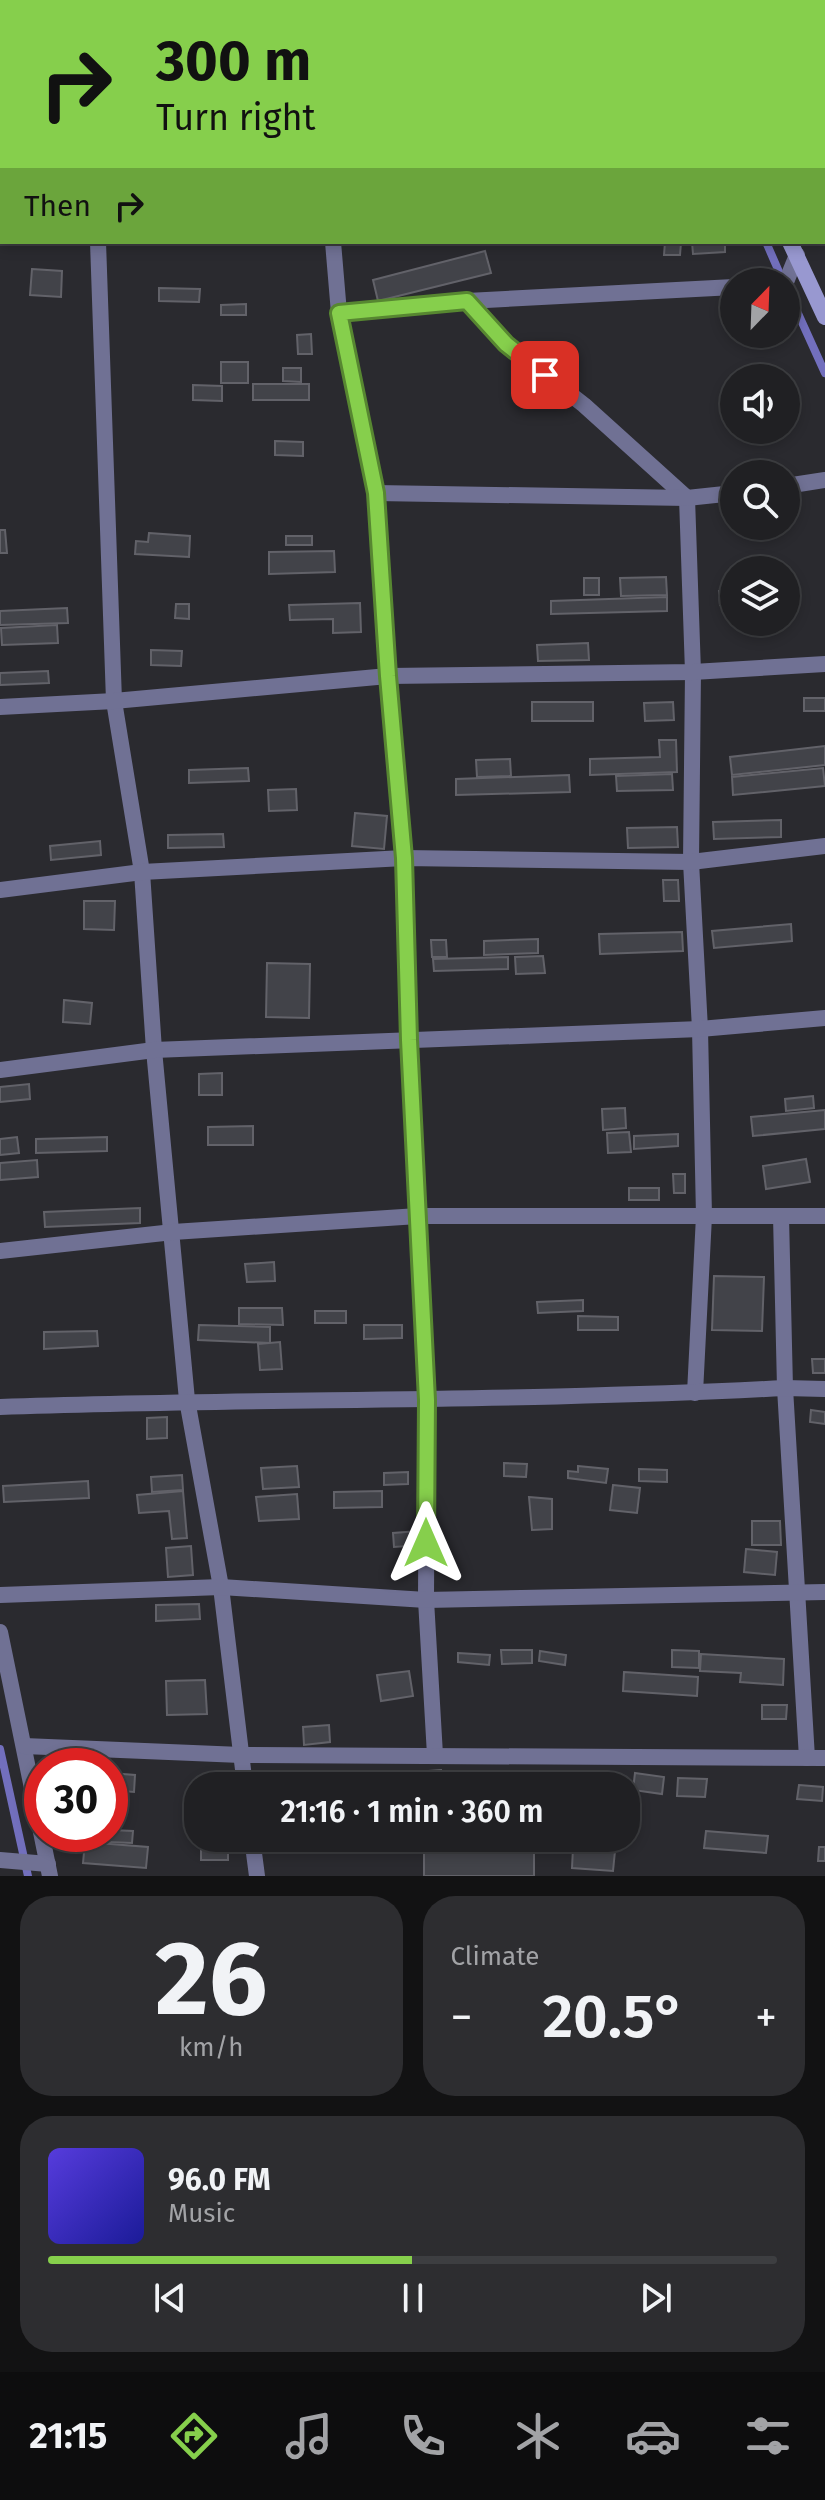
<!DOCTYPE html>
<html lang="en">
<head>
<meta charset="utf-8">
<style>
	:root { --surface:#202023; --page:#2d2d30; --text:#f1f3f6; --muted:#a2a3a6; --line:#3d3e41; --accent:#86cf4c }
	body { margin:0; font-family:"Fira Sans",sans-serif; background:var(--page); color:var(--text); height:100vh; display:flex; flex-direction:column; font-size:30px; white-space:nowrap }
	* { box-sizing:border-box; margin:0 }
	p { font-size:26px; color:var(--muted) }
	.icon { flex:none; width:44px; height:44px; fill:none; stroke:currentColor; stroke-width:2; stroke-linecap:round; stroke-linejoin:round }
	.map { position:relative; height:1876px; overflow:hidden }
	.side { display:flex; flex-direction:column; gap:20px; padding:20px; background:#121213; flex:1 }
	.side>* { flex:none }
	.guide { position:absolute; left:0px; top:0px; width:826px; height:244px; box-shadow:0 4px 12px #0003,0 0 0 2px var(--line); background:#86cf4c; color:#111; overflow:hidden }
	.needle { width:52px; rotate:23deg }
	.fabs { position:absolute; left:720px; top:268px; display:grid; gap:16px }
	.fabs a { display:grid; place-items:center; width:80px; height:80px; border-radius:50%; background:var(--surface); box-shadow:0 4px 12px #0003,0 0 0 2px var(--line); font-size:40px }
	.speed { position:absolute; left:24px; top:1748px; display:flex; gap:16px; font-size:40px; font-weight:700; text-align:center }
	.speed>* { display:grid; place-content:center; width:104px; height:104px; border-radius:50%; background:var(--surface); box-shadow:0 4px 12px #0003,0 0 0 2px var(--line); line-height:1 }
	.speed .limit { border:12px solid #d22; background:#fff; color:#111 }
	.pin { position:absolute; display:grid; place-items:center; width:68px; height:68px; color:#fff; margin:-34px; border-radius:16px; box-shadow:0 4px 12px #0006 }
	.me { position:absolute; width:88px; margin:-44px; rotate:0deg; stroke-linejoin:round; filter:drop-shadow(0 0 6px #0008) }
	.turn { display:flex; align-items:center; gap:28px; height:168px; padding:0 24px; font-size:36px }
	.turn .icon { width:104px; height:104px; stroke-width:2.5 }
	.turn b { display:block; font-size:56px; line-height:68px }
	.then { display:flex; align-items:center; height:76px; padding:0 24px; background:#0003; gap:16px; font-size:30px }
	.big { font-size:60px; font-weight:600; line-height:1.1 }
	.side .tile { flex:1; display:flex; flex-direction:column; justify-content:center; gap:12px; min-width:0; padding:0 28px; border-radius:32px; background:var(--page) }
	.side .dial { align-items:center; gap:0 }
	.dial b { font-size:104px; line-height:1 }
	.song { display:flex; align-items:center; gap:24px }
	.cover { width:96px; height:96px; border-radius:12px; background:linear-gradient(135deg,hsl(250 70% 55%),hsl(240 70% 35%)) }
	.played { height:8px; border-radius:4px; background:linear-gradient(90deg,var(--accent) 50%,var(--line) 50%) }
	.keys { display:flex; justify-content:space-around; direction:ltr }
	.heat { display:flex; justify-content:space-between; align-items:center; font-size:44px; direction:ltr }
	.side .tiles { flex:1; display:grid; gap:20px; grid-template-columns:1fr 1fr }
	.tile:last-child { grid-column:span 2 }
	.trip { position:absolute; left:184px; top:1772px; width:456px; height:80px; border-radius:32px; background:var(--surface); box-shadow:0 4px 12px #0003,0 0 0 2px var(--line); font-weight:600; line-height:80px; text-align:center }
	.tab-bar { display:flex; height:128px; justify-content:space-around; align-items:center; background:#0d0d0e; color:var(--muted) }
	.tab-bar .icon { width:56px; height:56px }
	.tab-bar .selected { color:var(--accent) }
	.tab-bar b { font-size:36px; color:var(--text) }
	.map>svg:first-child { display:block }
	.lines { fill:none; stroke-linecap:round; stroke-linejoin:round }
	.stream { stroke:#726fbd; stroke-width:8 }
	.building { fill:#424349; stroke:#626269; stroke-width:2 }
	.street { stroke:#707194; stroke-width:16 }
	.secondary { stroke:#9898d0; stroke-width:16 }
	.route-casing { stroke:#578731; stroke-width:20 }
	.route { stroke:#86cf4c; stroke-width:14 }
</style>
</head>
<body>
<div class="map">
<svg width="825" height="1876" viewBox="0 0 825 1876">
	<rect width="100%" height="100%" fill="#2a2a2f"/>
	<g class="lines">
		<g class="stream">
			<polyline points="641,0 642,2"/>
			<polyline points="766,242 783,281"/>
			<polyline points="786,287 825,373"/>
			<polyline points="0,1749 28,1876"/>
		</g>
	</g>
	<g class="building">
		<polygon points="397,0 433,0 434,2 397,2"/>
		<polygon points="665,242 681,243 680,255 664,255"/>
		<polygon points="692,242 725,242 725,252 693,254"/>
		<polygon points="485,251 491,273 378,301 373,280"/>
		<polygon points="32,269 62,271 61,297 30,295"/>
		<polygon points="159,288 200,289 199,302 159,301"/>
		<polygon points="246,304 246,315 221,315 221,305"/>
		<polygon points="311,334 312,354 298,354 297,335"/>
		<rect x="221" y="362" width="27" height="21"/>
		<polygon points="283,368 301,368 301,382 283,381"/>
		<rect x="253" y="384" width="56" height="16"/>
		<polygon points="193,385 222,386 222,401 193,400"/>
		<polygon points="275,441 303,442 303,456 275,455"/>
		<polygon points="0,530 5,530 7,553 0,553"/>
		<polygon points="149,533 190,536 189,557 135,554 136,541 148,542"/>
		<rect x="286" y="536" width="26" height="9"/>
		<polygon points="334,551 335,572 269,574 269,552"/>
		<polygon points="754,567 785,568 785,570 754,570"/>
		<polygon points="666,577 667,595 621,596 620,578"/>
		<rect x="584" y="578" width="15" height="17"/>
		<polygon points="719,591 734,591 734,605 720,605"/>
		<polygon points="667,597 667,611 551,614 551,601"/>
		<polygon points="360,603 361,632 333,633 333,619 290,620 289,605"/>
		<polygon points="176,604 189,604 189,619 175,618"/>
		<polygon points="67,608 68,623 0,625 0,611"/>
		<polygon points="57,625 58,643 2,645 1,628"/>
		<polygon points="588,643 589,660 538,661 537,645"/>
		<polygon points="151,650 182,651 181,666 151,665"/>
		<polygon points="48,671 49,683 0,685 0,673"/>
		<rect x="804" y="698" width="21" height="13"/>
		<rect x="532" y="702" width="61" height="19"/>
		<polygon points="673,702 674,720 645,721 644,703"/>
		<polygon points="659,740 676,740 677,772 590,775 590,759 660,757"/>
		<polygon points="825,746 825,765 732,775 730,757"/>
		<polygon points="510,759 511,776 477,777 476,760"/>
		<polygon points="248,768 249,781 189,783 189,770"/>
		<polygon points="823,768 825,786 733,795 732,777"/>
		<polygon points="672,774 673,790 617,791 616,776"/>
		<polygon points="569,775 570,792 456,795 456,779"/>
		<polygon points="296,789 297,810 269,811 268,790"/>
		<polygon points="355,813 387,816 384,849 352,846"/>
		<polygon points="781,820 781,837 714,839 713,822"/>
		<polygon points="677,827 678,847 628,848 627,828"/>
		<polygon points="223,834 224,847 168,848 168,835"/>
		<polygon points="100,841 101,855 51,860 50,846"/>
		<polygon points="663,880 678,880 679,901 664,901"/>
		<polygon points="84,901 115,901 114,930 84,929"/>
		<polygon points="791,924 792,941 714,948 712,931"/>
		<polygon points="682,932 683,951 600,954 599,934"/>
		<polygon points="538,939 538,953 484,955 484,941"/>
		<polygon points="431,940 446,940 447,957 432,957"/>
		<polygon points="543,956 545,973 516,974 515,957"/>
		<polygon points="508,957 508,969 434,971 433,959"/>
		<polygon points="267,963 310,964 309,1018 266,1017"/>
		<polygon points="64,1000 92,1003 90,1024 63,1022"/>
		<polygon points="222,1073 222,1095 199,1095 199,1074"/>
		<polygon points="29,1084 30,1099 0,1102 0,1087"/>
		<polygon points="813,1096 814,1108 786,1111 785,1099"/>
		<polygon points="625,1108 626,1128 603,1130 602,1109"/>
		<polygon points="825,1110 825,1129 753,1136 751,1117"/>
		<polygon points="253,1126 253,1145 208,1145 208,1127"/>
		<polygon points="629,1132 631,1152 608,1153 607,1133"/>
		<polygon points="678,1134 678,1146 634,1149 634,1136"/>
		<polygon points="17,1137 19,1153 0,1155 0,1139"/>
		<polygon points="107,1137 107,1151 36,1153 36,1139"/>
		<polygon points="806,1159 810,1182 766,1189 763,1166"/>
		<polygon points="37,1160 38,1177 0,1180 0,1163"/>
		<polygon points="673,1174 685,1174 685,1193 674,1193"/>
		<rect x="629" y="1188" width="30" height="12"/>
		<polygon points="140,1208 140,1223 45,1227 44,1212"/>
		<polygon points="274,1262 275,1281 247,1282 245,1264"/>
		<polygon points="714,1276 764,1277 762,1331 712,1330"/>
		<polygon points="583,1300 583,1311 538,1313 537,1302"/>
		<polygon points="239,1308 282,1308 283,1325 239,1324"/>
		<rect x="315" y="1311" width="31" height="12"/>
		<polygon points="578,1316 618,1317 618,1330 578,1330"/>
		<polygon points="199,1325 270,1327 270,1343 198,1340"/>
		<polygon points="364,1325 402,1325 402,1338 364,1339"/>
		<polygon points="97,1331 98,1346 44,1349 44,1332"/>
		<polygon points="280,1342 282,1369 260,1370 258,1344"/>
		<polygon points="812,1359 825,1359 825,1373 813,1373"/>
		<polygon points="811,1410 825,1412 825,1424 810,1422"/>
		<polygon points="167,1417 167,1438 147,1439 147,1418"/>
		<polygon points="504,1463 527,1464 526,1477 504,1476"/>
		<polygon points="297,1466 299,1487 263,1489 261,1468"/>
		<polygon points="578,1466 608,1469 606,1483 568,1478 568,1471 578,1472"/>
		<polygon points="639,1469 667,1470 667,1482 639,1481"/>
		<polygon points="408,1472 408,1484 384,1485 384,1473"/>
		<polygon points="182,1475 183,1490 152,1492 151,1477"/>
		<polygon points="88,1481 89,1498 4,1502 3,1486"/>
		<polygon points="613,1485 640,1488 637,1513 610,1510"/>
		<polygon points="183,1491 187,1538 172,1539 169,1511 139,1513 137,1495"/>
		<polygon points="382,1491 382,1507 334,1508 334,1492"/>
		<polygon points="297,1494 299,1519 259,1521 256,1497"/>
		<polygon points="529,1497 552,1499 552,1529 532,1530"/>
		<polygon points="752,1521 780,1521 781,1545 752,1545"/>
		<polygon points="419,1531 421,1545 394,1547 393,1533"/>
		<polygon points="191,1546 193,1575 168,1577 166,1548"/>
		<polygon points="746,1549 777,1552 775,1575 744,1572"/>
		<polygon points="199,1604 200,1619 156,1621 156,1605"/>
		<polygon points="501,1650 532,1650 532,1663 502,1664"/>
		<polygon points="672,1650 699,1651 699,1668 672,1667"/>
		<polygon points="540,1651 566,1655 565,1665 539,1661"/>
		<polygon points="458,1653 490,1655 489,1665 458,1662"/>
		<polygon points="701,1654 784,1659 783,1685 740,1682 741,1673 700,1671"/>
		<polygon points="409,1671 413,1696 381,1701 377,1675"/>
		<polygon points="624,1672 698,1677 697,1696 623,1691"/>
		<polygon points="205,1680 207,1714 167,1715 166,1681"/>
		<polygon points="762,1705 787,1705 786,1719 762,1719"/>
		<polygon points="329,1725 330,1742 304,1745 303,1727"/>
		<polygon points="441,1770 442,1786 417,1786 415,1772"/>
		<polygon points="110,1773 135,1775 134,1792 110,1790"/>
		<polygon points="635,1773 664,1777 662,1794 633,1790"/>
		<polygon points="678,1778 707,1779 705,1797 677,1796"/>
		<polygon points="799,1785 823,1787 822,1801 797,1799"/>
		<polygon points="110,1830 133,1831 132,1843 86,1841 86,1834 110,1834"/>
		<polygon points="706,1831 768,1836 766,1853 704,1848"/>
		<polygon points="277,1838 304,1838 303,1842 277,1840"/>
		<polygon points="419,1838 465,1838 465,1843 418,1843"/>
		<polygon points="587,1838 613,1838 611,1846 587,1840"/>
		<polygon points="85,1842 148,1847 146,1868 83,1863"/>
		<rect x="201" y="1846" width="27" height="14"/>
		<polygon points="819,1847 825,1847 825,1861 818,1861"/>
		<polygon points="573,1848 615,1851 613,1871 572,1868"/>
		<polygon points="534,1849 534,1876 424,1876 424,1851"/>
	</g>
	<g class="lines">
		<g class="street">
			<polyline points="315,0 315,2"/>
			<polyline points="0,2 2,2"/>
			<polyline points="16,2 102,2"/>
			<polyline points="0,88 2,89"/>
			<polyline points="98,242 114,701 142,872 154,1050 187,1400 221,1587 245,1786"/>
			<polyline points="333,242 339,313 376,493 388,676 404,858 409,1040 427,1400 426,1600 435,1755"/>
			<polyline points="786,282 797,255"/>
			<polyline points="467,301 506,344 584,405 687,498 693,672 691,862 700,1029 704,1216 695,1393"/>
			<polyline points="339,313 467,301 734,287"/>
			<polyline points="786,486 825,480"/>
			<polyline points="376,493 687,498 734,493"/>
			<polyline points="0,707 114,701 388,676 693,672 825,664"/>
			<polyline points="0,890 142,872 404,858 691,862 825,846"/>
			<polyline points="0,1070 154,1050 700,1029 825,1018"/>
			<polyline points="781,1216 785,1388 807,1758"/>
			<polyline points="0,1251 173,1232 418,1216 825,1216"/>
			<path d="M0,1407C262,1398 523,1402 785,1388L825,1389"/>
			<polyline points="0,1595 221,1587 426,1600 825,1592"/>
			<polyline points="0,1632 50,1876"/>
			<polyline points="24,1746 241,1755 825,1758"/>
			<polyline points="252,1838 257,1876"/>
			<polyline points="0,1860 48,1864"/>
		</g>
		<g class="secondary">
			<polyline points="668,0 669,2"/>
			<polyline points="790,242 825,317"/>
		</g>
	</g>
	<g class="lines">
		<g class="route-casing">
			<polyline id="route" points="426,1543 427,1400 409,1040 404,858 388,676 376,493 339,313 467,301 506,344 545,375"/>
		</g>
		<use href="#route" class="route"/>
	</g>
</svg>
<div class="fabs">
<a><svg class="needle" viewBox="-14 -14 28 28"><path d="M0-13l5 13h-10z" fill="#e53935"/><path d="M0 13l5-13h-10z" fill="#a2a3a6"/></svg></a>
<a><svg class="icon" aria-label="sound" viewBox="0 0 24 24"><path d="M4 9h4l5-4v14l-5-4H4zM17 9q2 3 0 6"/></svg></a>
<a><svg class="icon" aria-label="search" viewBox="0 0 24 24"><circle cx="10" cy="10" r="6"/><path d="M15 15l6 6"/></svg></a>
<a><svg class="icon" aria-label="layers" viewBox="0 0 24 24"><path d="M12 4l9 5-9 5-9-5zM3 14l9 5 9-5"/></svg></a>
</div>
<div class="speed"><div class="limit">30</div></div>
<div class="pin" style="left:545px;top:375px;background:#d93025"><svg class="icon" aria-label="arrive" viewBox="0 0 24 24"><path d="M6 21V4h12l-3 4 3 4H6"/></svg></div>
<svg class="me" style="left:426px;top:1543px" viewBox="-20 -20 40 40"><path d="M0-17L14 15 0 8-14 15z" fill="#86cf4c" stroke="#fff" stroke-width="4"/></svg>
<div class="trip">21:16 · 1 min · 360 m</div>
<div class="guide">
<div class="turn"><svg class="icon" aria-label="right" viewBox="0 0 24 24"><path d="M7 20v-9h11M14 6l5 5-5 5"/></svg><div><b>300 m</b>Turn right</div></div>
<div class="then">Then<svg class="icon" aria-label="right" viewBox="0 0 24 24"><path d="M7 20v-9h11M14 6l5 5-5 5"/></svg></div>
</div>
</div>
<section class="side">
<div class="tiles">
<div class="tile dial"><b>26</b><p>km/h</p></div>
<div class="tile"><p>Climate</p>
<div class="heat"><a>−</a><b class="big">20.5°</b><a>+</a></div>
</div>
<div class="tile">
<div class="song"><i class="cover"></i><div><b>96.0 FM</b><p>Music</p></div></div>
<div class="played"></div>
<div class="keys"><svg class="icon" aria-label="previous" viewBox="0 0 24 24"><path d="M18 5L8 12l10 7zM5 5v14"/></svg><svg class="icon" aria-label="pause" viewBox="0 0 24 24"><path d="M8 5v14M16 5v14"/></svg><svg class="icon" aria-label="next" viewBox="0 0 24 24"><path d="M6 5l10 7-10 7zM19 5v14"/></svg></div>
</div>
</div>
</section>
<nav class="tab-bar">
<b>21:15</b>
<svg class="icon selected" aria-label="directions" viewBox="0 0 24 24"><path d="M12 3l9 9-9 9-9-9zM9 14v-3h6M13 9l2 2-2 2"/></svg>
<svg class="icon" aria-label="music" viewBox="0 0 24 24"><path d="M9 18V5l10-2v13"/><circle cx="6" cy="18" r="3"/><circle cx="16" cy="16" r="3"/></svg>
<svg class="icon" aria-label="phone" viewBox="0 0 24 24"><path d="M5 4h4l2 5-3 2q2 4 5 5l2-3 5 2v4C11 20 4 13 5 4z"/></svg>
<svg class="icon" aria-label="climate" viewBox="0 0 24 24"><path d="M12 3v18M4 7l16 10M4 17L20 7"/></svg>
<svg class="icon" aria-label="car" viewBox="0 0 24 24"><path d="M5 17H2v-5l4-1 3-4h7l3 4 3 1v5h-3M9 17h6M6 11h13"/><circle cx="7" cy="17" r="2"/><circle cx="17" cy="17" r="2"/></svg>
<svg class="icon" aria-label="filters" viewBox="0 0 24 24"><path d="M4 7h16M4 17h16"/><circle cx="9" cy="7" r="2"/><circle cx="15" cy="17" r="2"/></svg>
</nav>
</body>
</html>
